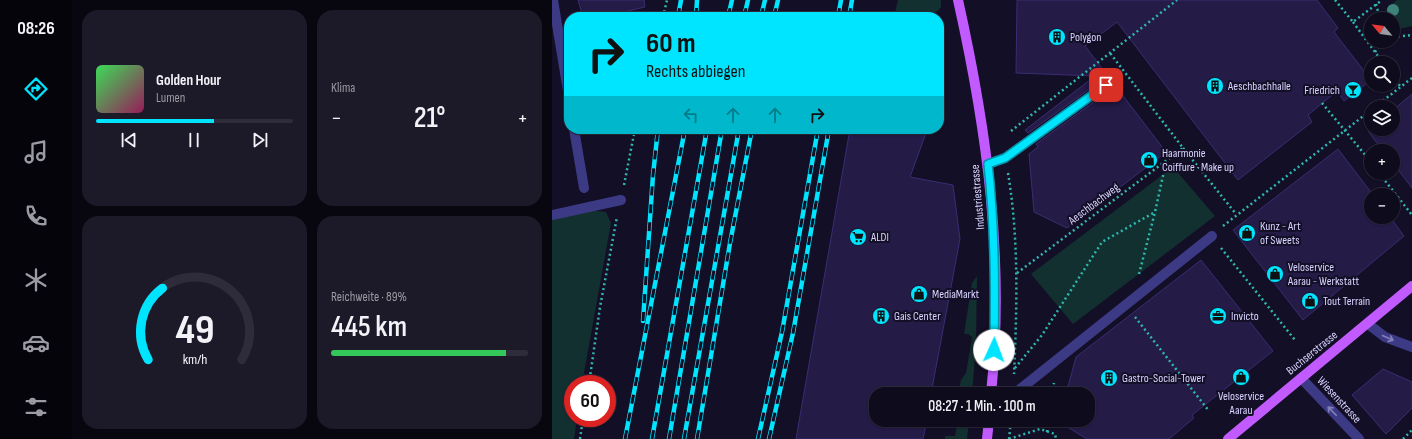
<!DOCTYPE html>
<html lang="de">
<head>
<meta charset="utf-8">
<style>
	:root { --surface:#0e0b1c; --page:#1c1929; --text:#f1f3f6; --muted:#9b9ba3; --line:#2e2b3b; --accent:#00e5ff }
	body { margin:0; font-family:"Sofia Sans Condensed",sans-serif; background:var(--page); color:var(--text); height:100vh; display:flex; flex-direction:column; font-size:15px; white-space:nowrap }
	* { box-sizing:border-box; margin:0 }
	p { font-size:13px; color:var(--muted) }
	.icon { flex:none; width:22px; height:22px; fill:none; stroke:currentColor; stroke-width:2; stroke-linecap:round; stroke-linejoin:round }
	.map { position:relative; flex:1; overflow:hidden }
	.drawer { display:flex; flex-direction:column; gap:10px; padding:10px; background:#08060f; width:480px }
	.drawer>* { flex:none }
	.top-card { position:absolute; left:12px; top:12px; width:380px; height:122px; border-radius:16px; box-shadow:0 1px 3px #0004,0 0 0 1px var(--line); background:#00e5ff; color:#111; overflow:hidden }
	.needle { width:26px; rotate:299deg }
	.tools { position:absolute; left:812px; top:12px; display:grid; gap:8px }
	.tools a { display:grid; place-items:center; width:36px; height:36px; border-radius:50%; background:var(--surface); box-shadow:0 1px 3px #0004,0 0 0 1px var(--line); font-size:20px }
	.speed { position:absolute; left:12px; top:375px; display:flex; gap:8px; font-size:20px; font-weight:700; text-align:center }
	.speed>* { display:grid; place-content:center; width:52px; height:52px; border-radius:50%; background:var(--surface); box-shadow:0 1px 3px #0004,0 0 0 1px var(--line); line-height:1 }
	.speed .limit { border:6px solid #d22; background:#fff; color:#111 }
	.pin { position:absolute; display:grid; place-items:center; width:34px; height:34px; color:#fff; margin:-17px; border-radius:8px; box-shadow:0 2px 6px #0006 }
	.me { position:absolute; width:44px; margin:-22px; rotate:2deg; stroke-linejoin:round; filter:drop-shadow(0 0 3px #0008) }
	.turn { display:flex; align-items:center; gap:14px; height:84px; padding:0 16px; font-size:18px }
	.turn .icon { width:52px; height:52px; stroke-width:2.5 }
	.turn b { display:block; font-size:28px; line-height:34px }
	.lanes { display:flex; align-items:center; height:38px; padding:0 16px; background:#0003; justify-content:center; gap:20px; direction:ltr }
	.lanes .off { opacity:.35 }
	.big { font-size:30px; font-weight:600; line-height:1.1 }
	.drawer .card { flex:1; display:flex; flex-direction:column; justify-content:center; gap:6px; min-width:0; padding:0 14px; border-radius:16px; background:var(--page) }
	.drawer .dial { align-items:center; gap:0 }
	.dial svg { height:104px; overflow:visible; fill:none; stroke:var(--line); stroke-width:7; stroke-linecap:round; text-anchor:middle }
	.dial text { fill:var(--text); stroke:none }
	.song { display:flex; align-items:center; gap:12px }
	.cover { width:48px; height:48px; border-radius:6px; background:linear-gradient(135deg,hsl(130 70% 55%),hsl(330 70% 35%)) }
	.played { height:4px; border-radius:2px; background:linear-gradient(90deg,var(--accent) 60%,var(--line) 60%) }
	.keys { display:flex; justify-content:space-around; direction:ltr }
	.heat { display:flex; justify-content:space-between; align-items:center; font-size:22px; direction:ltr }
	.charge { height:6px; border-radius:3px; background:linear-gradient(90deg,#34c759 89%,var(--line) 0) }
	.drawer .tiles { flex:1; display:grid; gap:10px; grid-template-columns:repeat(2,1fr) }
	.trip { position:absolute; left:317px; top:387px; width:226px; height:40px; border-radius:16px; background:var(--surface); box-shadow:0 1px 3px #0004,0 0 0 1px var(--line); font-weight:600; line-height:40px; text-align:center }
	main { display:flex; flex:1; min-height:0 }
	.tab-bar { display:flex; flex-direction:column; width:72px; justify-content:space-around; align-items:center; background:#06040b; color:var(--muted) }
	.tab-bar .icon { width:28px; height:28px }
	.tab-bar .selected { color:var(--accent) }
	.tab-bar b { font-size:18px; color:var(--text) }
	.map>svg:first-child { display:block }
	.green { fill:#12302f }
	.building { fill:#241b47; stroke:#3b2d73 }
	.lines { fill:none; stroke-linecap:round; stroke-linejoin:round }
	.path { stroke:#2fb8b0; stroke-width:2.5; stroke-dasharray:2 3; stroke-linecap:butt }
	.lane { stroke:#3d3a85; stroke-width:10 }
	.street { stroke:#3d3a85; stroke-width:10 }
	.primary { stroke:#c25bff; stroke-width:10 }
	.rail-casing { stroke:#00e5ff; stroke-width:4.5 }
	.rail { stroke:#130f26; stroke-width:3; stroke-dasharray:9; stroke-linecap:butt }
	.tree { fill:#3d827b }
	.oneway { stroke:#837fbc }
	.route-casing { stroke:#0095a6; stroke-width:10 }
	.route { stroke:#00e5ff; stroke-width:7 }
	.labels { text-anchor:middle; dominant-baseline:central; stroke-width:4; stroke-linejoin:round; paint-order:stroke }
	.poi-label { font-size:12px; fill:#d9d4ff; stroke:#130f26; text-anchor:start }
	.street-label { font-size:12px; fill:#d9d4ff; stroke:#130f26 }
</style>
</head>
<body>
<main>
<nav class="tab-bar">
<b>08:26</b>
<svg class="icon selected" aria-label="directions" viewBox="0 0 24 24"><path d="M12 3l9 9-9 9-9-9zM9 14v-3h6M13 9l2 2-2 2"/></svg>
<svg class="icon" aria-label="music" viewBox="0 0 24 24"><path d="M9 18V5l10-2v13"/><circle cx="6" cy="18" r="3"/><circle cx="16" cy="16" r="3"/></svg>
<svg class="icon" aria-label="phone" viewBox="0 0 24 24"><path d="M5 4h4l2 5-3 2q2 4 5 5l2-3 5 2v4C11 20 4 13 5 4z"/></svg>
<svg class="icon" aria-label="climate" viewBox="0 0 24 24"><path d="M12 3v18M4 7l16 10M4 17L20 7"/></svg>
<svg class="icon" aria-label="car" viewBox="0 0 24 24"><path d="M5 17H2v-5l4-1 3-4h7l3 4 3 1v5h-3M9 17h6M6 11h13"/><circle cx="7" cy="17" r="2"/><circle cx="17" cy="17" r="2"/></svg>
<svg class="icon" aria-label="filters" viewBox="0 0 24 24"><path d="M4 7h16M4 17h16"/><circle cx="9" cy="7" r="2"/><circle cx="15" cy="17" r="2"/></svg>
</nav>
<section class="drawer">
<div class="tiles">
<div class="card">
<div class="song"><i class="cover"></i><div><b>Golden Hour</b><p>Lumen</p></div></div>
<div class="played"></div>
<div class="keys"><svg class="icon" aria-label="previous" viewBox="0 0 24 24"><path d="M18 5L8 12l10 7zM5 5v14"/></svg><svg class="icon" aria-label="pause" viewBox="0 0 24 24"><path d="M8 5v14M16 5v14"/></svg><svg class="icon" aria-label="next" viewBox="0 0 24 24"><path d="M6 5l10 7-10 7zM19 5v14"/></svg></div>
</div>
<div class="card"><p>Klima</p>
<div class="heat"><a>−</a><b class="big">21°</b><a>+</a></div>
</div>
<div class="card dial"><svg viewBox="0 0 100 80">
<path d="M14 69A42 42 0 1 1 86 69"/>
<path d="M14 69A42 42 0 0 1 25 14" stroke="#00e5ff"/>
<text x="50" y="56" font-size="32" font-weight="700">49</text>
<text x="50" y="72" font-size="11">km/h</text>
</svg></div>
<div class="card"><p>Reichweite · 89%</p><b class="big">445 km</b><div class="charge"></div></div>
</div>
</section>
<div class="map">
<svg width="860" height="439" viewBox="0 0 860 439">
	<rect width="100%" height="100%" fill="#130f26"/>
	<g class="green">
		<path d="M346,0H389V7C382,19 355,17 342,17Z"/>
		<polygon points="845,0 860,0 860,26 842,30 841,19 838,19 834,9"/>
		<polygon points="621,167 663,216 521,324 479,274"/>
		<polygon points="36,210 54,212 59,223 30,384 21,384 21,418 25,418 22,439 0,439 0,219"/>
		<polygon points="425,276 424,345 420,394 406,394 409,380 414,373 420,337 416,334 412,334 420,283"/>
		<polygon points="406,420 417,420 415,439 393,439 393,436 403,436"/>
	</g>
	<g class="building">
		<polygon points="26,0 92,0 93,7 50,17 31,17"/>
		<polygon points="465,0 765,0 786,28 782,32 819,80 792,101 785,91 756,115 760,122 686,180 565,22 533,46 614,152 515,228 482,212 477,154 486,147 484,144 558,90 560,84 556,79 550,80 476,133 473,130 543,76 464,73"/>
		<polygon points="860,94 860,188 841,163 841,151 831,151 816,131 819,128 841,129 841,110"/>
		<polygon points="298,129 356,129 374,133 358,177 401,185 408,239 379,394 324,394 324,420 375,420 371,439 244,439"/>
		<polygon points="786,149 821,195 819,195 819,217 838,217 852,236 751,320 681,230"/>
		<polygon points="649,260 721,351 640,415 642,418 617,439 535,439 507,422 507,420 536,420 536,394 514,394 524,357"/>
		<polygon points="831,369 860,382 860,408 834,434 800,395"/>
	</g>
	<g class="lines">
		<g class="path">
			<polyline points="783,0 801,22 830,0"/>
			<polyline points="824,4 828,19"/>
			<polyline points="111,17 115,0"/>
			<polyline points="801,22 831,63"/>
			<polyline points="841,37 860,35"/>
			<polyline points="823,52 831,41"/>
			<polyline points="841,76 848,86"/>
			<polyline points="770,103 819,162"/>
			<polyline points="823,107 860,78"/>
			<polyline points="459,131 625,0"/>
			<polyline points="631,148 684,214"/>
			<path d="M456,173C467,239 465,307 462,374"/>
			<polyline points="827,173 860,215"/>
			<polyline points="72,185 83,129"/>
			<polyline points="671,226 819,110"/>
			<polyline points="669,248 743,340"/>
			<polyline points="465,273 631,148 558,53"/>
			<polyline points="587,274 603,212 614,162"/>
			<polyline points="583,317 657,411"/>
			<polyline points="463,368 490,335 550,242 603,212"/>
			<polyline points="37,384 48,307 65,217"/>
			<polyline points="500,394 502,383"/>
			<polyline points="495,432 496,420"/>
			<polyline points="28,439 31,418"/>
			<polyline points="457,439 488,429 503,434 504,439"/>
			<polyline points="457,439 459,420"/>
			<polyline points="851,439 860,430"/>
		</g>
		<g class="lane">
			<polyline points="1,0 17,97"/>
			<polyline points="22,129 32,188"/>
			<polyline points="436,164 453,158 554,85"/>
			<polyline points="0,215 69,200"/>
			<polyline points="462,394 660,236"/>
		</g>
		<g class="street">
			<polyline points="816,324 833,337 860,347"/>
			<polyline points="749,378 807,439"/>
		</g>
		<g class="primary">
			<path d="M406,0C435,130 453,260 439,394"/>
			<polyline points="435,439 437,420"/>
			<polyline points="676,439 860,286"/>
		</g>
		<g class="rail-casing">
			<g id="rail">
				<polyline points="126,17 129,0"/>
				<polyline points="144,17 145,0"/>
				<polyline points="176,17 180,0"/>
				<polyline points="192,17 196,0"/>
				<polyline points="209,17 213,0"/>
				<polyline points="222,17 226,0"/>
				<polyline points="286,17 289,0"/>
				<polyline points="297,17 300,0"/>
				<polyline points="91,321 101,175 106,129"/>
				<polyline points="73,439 133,129"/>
				<polyline points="100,439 155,129"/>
				<polyline points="117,439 170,129"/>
				<polyline points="132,439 187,129"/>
				<polyline points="145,439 178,243 200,129"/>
				<polyline points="206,439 230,332 266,129"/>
				<polyline points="217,439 241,333 277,129"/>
			</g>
		</g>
		<use href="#rail" class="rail"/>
	</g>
	<circle class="tree" cx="841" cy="10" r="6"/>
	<defs><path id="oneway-shaft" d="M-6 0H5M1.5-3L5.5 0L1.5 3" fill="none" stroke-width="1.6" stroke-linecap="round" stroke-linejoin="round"/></defs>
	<g class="oneway">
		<use href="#oneway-shaft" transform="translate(836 338) rotate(24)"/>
		<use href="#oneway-shaft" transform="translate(780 411) rotate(-134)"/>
	</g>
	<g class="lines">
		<g class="route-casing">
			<path id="route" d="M442,350C443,288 443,226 436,164L453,158L554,85"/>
		</g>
		<use href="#route" class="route"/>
	</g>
	<defs>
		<g id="building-disc" transform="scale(0.9)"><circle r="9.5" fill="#00e5ff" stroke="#130f26"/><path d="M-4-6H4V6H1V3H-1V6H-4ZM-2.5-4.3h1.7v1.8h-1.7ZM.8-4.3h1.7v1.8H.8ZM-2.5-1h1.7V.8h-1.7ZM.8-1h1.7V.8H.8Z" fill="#111"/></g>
		<g id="bar-disc" transform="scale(0.9)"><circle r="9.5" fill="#00e5ff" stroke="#130f26"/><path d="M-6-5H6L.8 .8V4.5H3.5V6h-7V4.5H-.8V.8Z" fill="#111"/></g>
		<g id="shop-disc" transform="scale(0.9)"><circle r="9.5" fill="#00e5ff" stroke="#130f26"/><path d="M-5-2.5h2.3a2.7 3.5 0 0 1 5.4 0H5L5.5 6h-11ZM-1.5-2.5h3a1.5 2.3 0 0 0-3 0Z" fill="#111"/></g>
		<g id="supermarket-disc" transform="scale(0.9)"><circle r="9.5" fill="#00e5ff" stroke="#130f26"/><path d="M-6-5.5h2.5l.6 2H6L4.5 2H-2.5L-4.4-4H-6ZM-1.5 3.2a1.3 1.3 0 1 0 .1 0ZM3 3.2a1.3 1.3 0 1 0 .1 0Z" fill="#111"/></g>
		<g id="office-disc" transform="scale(0.9)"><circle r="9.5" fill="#00e5ff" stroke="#130f26"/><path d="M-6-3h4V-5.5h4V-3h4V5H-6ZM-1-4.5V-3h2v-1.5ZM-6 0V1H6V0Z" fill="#111"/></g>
	</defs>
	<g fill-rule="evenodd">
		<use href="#building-disc" x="505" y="37"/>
		<use href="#building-disc" x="663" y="86"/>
		<use href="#bar-disc" x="801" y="90"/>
		<use href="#shop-disc" x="597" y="160"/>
		<use href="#shop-disc" x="695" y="233"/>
		<use href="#supermarket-disc" x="306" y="237"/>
		<use href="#shop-disc" x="723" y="274"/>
		<use href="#shop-disc" x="367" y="294"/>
		<use href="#shop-disc" x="758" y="301"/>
		<use href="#building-disc" x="329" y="316"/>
		<use href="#office-disc" x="666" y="316"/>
		<use href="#shop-disc" x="689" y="377"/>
		<use href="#building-disc" x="557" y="378"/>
	</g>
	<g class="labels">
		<g class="poi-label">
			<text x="518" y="37">Polygon</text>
			<text x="676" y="86">Aeschbachhalle</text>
			<text x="788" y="90" text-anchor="end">Friedrich</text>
			<text x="610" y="153">Haarmonie<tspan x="610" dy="14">Coiffure · Make up</tspan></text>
			<text x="708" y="226">Kunz - Art<tspan x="708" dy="14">of Sweets</tspan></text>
			<text x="319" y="237">ALDI</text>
			<text x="736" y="267">Veloservice<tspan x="736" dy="14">Aarau - Werkstatt</tspan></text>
			<text x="380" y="294">MediaMarkt</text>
			<text x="771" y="301">Tout Terrain</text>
			<text x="342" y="316">Gais Center</text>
			<text x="679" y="316">Invicto</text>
			<text x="570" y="378">Gastro-Social-Tower</text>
			<text x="689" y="396" text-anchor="middle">Veloservice<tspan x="689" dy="14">Aarau</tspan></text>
		</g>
		<g class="street-label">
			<text transform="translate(426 197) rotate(-95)">Industriestrasse</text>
			<text transform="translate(542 204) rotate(-37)">Aeschbachweg</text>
			<text transform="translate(760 353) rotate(-39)">Buchserstrasse</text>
			<text transform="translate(787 400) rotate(47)">Wiesenstrasse</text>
		</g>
	</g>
</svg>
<div class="tools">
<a><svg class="needle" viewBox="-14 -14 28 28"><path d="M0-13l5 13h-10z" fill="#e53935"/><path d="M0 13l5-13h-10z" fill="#9b9ba3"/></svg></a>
<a><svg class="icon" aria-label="search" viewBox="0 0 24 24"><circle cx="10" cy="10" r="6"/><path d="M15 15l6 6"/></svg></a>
<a><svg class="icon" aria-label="layers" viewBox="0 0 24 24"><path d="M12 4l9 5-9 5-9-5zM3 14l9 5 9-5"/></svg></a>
<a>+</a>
<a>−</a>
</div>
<div class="speed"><div class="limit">60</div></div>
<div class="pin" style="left:554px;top:85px;background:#d93025"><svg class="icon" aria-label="arrive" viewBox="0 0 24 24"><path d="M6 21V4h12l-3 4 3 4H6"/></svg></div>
<svg class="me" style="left:442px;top:350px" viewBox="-20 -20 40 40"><circle r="19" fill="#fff"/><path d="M0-13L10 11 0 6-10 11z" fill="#00e5ff"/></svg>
<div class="trip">08:27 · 1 Min. · 100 m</div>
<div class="top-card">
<div class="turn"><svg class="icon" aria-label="right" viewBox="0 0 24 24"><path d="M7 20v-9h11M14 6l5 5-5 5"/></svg><div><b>60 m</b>Rechts abbiegen</div></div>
<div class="lanes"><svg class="icon off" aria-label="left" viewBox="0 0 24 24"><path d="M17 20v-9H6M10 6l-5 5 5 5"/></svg><svg class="icon off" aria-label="ahead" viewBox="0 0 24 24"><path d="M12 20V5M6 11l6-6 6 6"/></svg><svg class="icon off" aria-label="ahead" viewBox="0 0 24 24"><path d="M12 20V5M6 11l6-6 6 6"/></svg><svg class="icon" aria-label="right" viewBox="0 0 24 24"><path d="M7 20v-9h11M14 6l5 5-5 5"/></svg></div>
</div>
</div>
</main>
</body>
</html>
